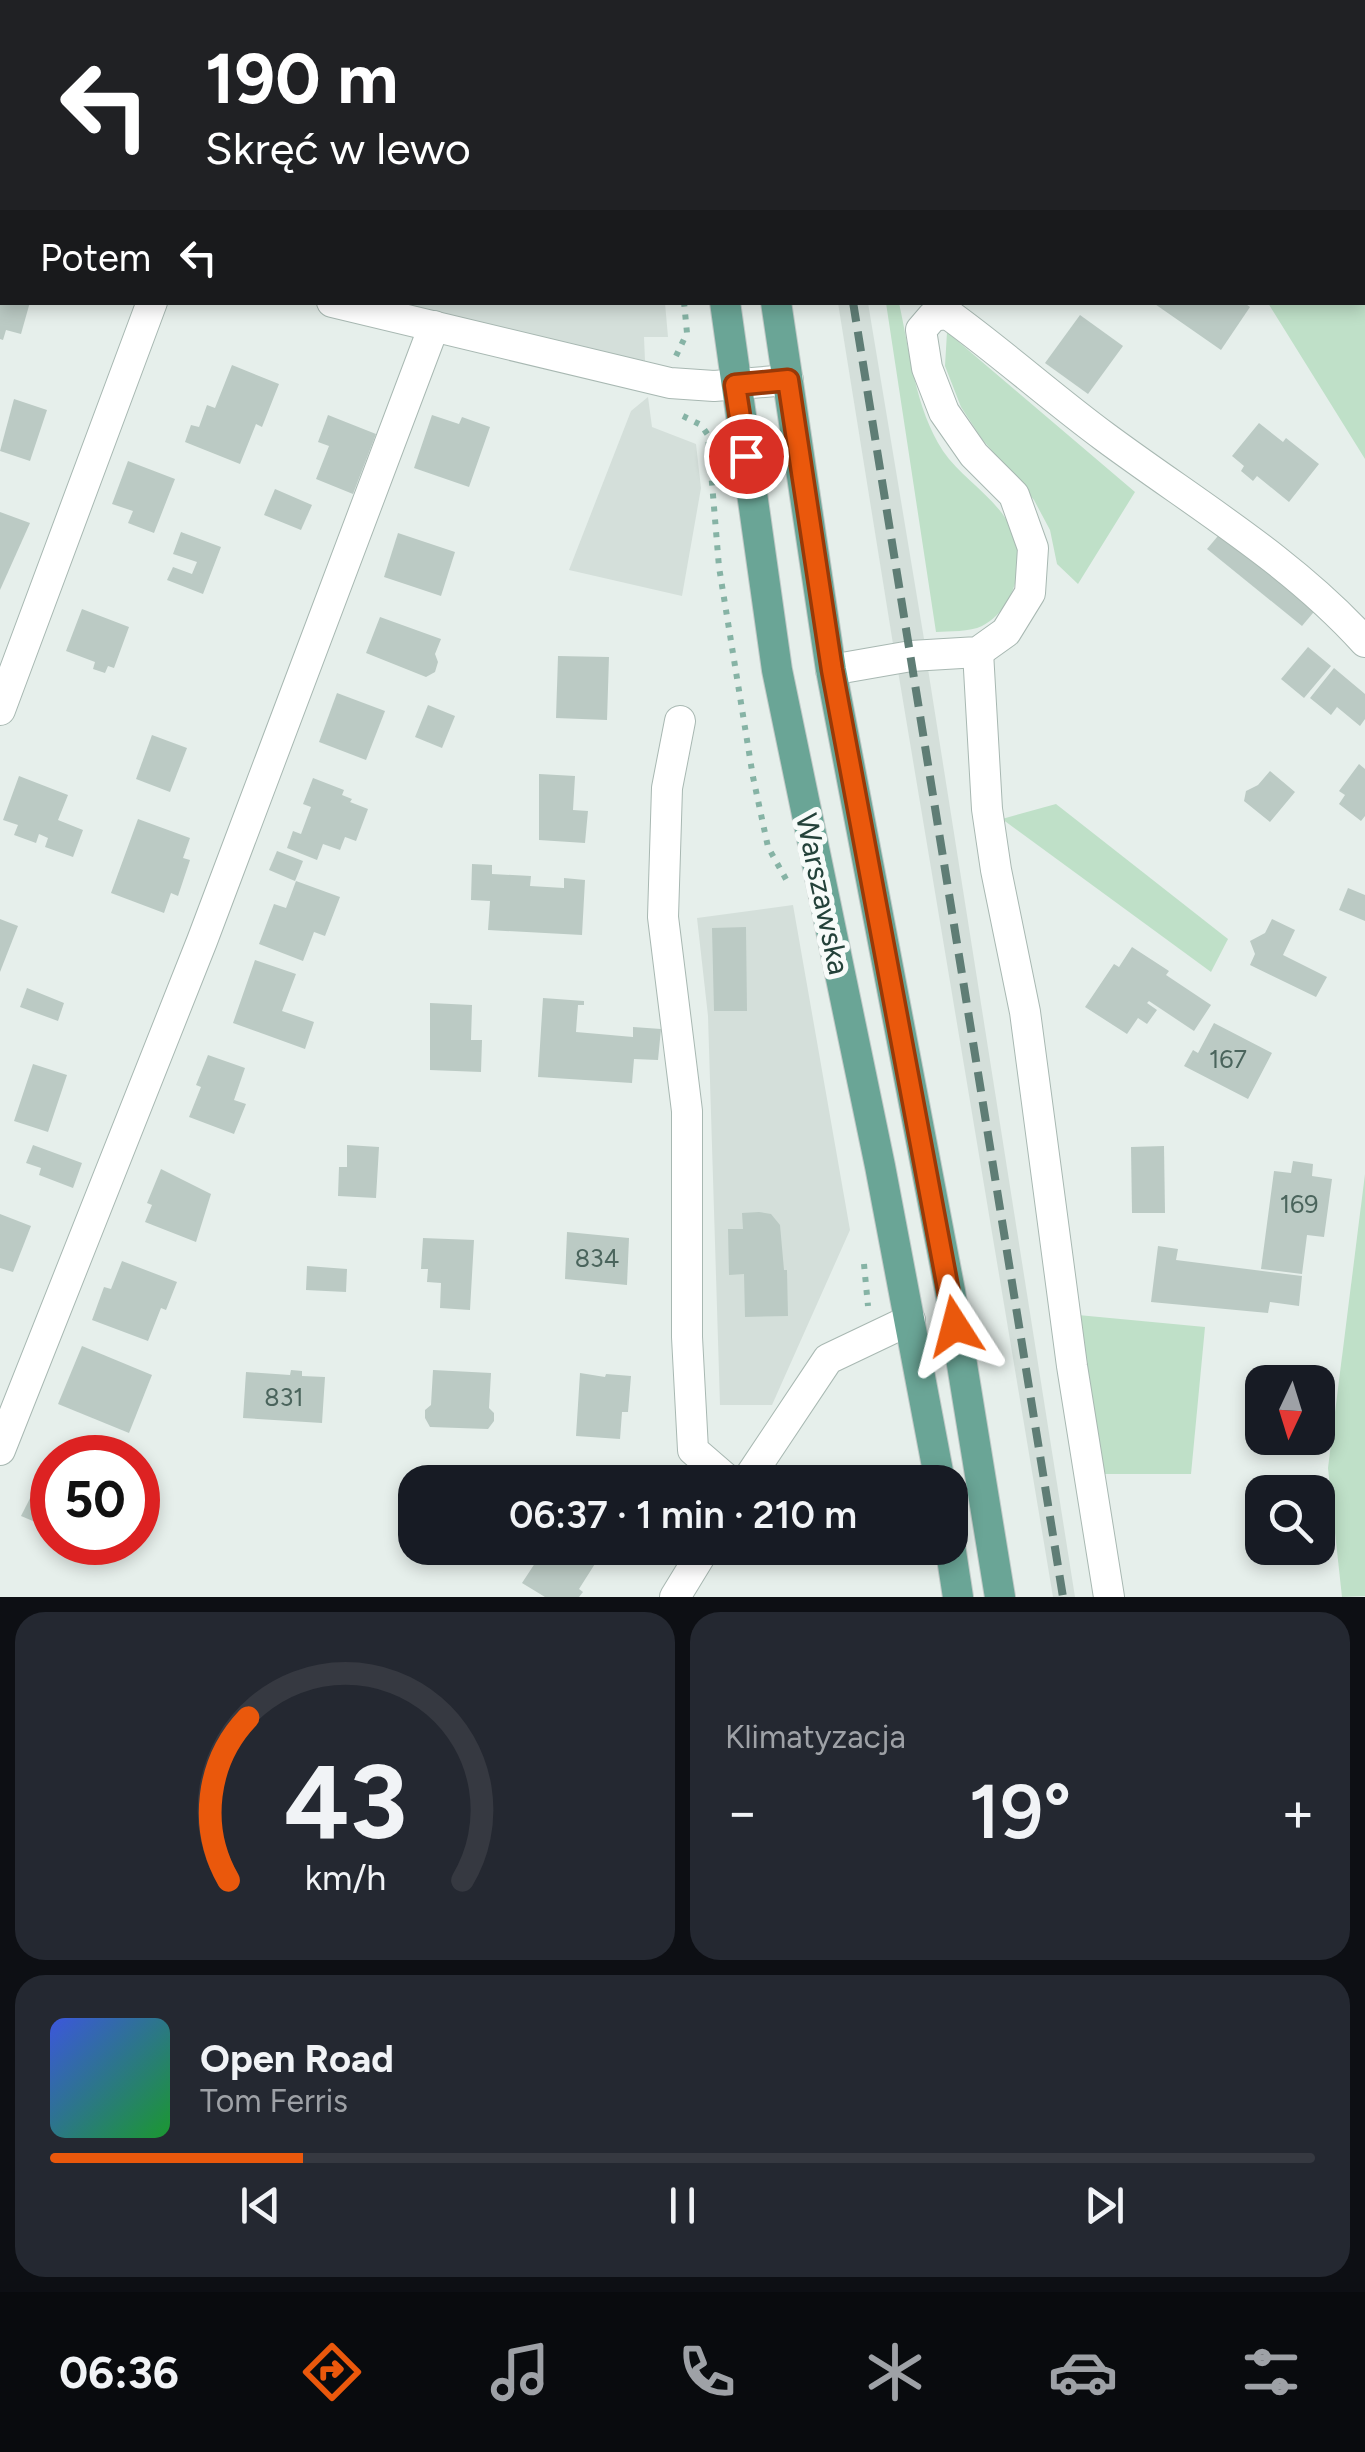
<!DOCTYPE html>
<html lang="pl">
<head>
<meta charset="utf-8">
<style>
	:root { --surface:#171b24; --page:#242831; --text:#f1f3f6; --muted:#9ea1a6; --line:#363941; --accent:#ea580c }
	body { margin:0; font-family:Figtree,sans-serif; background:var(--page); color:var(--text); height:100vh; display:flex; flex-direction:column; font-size:38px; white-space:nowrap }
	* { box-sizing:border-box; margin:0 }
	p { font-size:32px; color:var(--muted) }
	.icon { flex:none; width:55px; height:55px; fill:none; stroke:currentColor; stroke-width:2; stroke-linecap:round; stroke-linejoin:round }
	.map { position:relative; height:1597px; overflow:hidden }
	.details { display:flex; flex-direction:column; gap:15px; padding:15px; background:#0d0f14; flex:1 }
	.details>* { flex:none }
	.banner { position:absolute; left:0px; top:0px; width:1365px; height:305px; box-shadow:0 5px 15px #0003; background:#202124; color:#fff; overflow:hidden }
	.needle { width:65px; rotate:184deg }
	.controls { position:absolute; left:1245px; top:1365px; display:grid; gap:20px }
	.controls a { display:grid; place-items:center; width:90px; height:90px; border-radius:20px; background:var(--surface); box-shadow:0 5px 15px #0003; font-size:50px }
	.speed { position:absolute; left:30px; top:1435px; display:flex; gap:20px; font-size:50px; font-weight:700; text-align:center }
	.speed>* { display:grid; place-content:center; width:130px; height:130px; border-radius:50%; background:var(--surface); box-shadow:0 5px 15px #0003; line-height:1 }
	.speed .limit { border:15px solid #d22; background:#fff; color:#111 }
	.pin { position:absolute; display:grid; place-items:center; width:85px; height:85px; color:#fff; margin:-42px; border:5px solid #fff; border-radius:50%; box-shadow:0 2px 10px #0007 }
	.me { position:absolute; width:110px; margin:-55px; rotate:351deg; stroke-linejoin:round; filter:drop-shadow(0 0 8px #0008) }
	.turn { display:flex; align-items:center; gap:35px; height:210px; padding:0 40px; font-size:45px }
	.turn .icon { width:130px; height:130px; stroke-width:2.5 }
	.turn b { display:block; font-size:70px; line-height:85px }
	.then { display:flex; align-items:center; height:95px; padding:0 40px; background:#0003; gap:20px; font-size:38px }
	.big { font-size:75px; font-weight:600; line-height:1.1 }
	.details .tile { flex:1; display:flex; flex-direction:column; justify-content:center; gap:15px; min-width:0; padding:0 35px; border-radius:30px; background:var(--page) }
	.details .dial { align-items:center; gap:0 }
	.dial svg { height:260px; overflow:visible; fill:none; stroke:var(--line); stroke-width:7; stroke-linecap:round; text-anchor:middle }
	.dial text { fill:var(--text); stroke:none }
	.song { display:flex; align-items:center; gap:30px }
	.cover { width:120px; height:120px; border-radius:15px; background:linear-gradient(135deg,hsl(230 70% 55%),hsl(130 70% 35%)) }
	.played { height:10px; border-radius:5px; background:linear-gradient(90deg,var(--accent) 20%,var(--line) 20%) }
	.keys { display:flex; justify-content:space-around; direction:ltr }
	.heat { display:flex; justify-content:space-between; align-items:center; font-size:55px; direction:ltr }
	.details .tiles { flex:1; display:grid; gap:15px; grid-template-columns:1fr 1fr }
	.tile:last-child { grid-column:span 2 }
	.trip { position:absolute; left:398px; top:1465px; width:570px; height:100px; border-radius:30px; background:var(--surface); box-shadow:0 5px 15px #0003; font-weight:600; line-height:100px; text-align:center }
	.tabs { display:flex; height:160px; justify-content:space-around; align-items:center; background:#090b0e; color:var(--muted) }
	.tabs .icon { width:70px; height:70px }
	.tabs .current { color:var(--accent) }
	.tabs b { font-size:45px; color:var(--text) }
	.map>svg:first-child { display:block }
	.built { fill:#d4dfda }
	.green { fill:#bfe0c8 }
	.building { fill:#bbcac4 }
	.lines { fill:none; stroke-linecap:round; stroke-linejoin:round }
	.minor-casing { stroke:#a8b8b2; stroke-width:32 }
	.major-casing { stroke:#c2cac8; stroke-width:32 }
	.path { stroke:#86b3a5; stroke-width:6; stroke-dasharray:5 8; stroke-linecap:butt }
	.minor { stroke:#fff; stroke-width:30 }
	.major { stroke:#6aa596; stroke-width:30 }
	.rail { stroke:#5f7d75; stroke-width:8; stroke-dasharray:20 10; stroke-linecap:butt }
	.route-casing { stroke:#983908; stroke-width:25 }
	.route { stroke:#ea580c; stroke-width:18 }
	.labels { text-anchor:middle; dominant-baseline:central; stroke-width:10; stroke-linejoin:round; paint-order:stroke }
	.number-label { font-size:25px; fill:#4a645c }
	.street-label { font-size:30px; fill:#24423a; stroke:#f7fbf9 }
</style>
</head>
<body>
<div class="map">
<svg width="1365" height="1597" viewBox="0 0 1365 1597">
	<rect width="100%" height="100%" fill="#e6efeb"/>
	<g class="built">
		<polygon points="99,0 639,0 639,2 98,2"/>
		<polygon points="390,303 665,303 668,337 644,337 645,361"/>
		<polygon points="838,303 868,303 924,639 893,644"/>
		<polygon points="648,397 652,427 696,444 701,488 682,596 569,570 631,411"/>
		<polygon points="928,669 1075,1597 1053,1597 898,671"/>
		<polygon points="793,905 850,1230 772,1405 720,1405 708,1016 697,918"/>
	</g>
	<g class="green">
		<polygon points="1235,0 1365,0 1365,459 1268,303 1362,302 1362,2 1234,2"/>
		<path d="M886,303H899C910,352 915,408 943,451C960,476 989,493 1006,519C1029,551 1019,607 982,626C970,632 949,631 936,632Z"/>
		<polygon points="947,332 1135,492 1078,584 1057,564 1050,530 1034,500 982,439 961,407 945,366"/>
		<polygon points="1056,804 1228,939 1211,972 1002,819"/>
		<polygon points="1365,1174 1365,1596 1342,1597 1328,1468"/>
		<polygon points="1078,1315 1205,1327 1191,1474 1100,1474"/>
	</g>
	<g class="building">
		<polygon points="0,302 30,302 21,334 6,330 3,340 0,339"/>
		<polygon points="1152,302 1243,302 1250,307 1221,350"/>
		<polygon points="1080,315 1123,346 1088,394 1045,363"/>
		<polygon points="232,365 279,384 262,427 256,424 240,464 185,442 191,425 199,427 207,405 215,408"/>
		<polygon points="14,399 47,410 30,461 0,451"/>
		<polygon points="328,415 376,434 353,494 316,479 329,446 318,442"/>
		<polygon points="432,415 459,424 462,417 490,427 469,487 414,468"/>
		<polygon points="1259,423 1283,442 1286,438 1319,464 1289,502 1257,476 1253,481 1241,471 1244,466 1232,456"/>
		<polygon points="128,461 175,479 154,533 128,523 133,511 112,504"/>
		<polygon points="275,489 312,505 301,530 264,515"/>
		<polygon points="0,512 30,523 0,590"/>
		<polygon points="1223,530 1318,607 1302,626 1207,549"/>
		<polygon points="181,532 221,547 203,594 167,580 173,567 192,574 197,562 173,554"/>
		<polygon points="398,533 455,552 441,596 384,577"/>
		<polygon points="82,609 129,627 114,668 108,666 105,673 93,669 95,662 66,651"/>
		<polygon points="380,617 441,639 435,654 438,662 435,672 426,677 366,653"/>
		<polygon points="1308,647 1331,666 1304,698 1281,679"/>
		<polygon points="558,656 609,657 607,720 556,718"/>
		<polygon points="1334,668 1365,694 1365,719 1360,726 1337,707 1331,715 1310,698"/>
		<polygon points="337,693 385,711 366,760 319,742"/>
		<polygon points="428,705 455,716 442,748 415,737"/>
		<polygon points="152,735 187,748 170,792 136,779"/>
		<polygon points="1359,764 1365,769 1365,816 1361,821 1339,804 1345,795 1339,791"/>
		<polygon points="1270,771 1295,792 1270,822 1244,801 1246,791 1258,785"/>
		<polygon points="539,774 575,776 573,810 588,811 585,843 539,840"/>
		<polygon points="19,776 68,795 58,820 83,830 73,857 45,847 48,838 39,834 36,843 14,835 18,825 3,820"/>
		<polygon points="313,778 344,790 342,795 352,799 350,802 368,809 356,841 345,837 340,850 323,844 317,860 287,848 293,831 301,834 311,807 303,804"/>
		<polygon points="138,819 190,838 183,858 190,860 178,896 171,893 164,913 111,893"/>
		<polygon points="277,851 303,861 295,881 269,870"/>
		<polygon points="472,864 492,865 492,874 531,876 530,886 564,888 564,878 585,880 582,935 488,930 490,901 471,900"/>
		<polygon points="296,881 340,897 325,936 314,932 303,961 259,944 274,904 286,908"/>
		<polygon points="1348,888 1365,895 1365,921 1339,910"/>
		<polygon points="0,919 18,926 0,972"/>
		<polygon points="1272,919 1295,930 1283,955 1327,977 1316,997 1250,965 1255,954 1250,941 1265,933"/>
		<polygon points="746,927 747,1011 714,1011 712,928"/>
		<polygon points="1132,947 1169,971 1166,975 1211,1005 1194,1031 1149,1001 1147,1003 1157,1010 1147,1024 1138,1018 1127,1034 1085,1007 1114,964 1119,967"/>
		<polygon points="255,960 296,974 282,1011 314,1022 305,1049 233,1023"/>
		<polygon points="27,988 64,1003 58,1021 20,1007"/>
		<polygon points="543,998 584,1001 584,1005 578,1005 576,1032 633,1037 633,1027 661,1029 658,1060 634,1059 632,1083 538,1077"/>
		<polygon points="430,1003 472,1005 471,1040 482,1040 481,1072 430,1070"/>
		<polygon points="1214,1023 1272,1053 1248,1099 1184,1066 1193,1050 1198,1053"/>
		<polygon points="208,1055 245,1068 234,1100 246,1104 234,1134 189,1117 201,1087 196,1085"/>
		<polygon points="33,1064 67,1075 48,1132 14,1121"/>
		<polygon points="33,1145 82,1163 73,1188 39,1175 41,1168 26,1163"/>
		<polygon points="347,1145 379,1147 376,1198 338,1196 339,1167 347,1167"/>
		<polygon points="1164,1146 1165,1213 1132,1213 1131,1147"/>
		<polygon points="1293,1161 1313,1164 1312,1176 1332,1179 1324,1237 1307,1235 1302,1274 1261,1269 1274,1171 1291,1173"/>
		<polygon points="161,1169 211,1194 196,1242 145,1222 152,1205 147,1203"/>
		<polygon points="759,1212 771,1214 780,1225 784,1270 787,1270 788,1316 745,1317 744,1274 729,1275 728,1229 743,1229 742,1213"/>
		<polygon points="0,1214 31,1226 13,1272 0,1268"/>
		<polygon points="567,1232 629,1238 627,1285 565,1279"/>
		<polygon points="423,1238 474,1240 470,1310 440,1308 441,1283 427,1282 428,1269 421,1269"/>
		<polygon points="1158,1246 1178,1249 1176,1260 1302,1276 1299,1306 1270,1302 1268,1313 1151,1302"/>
		<polygon points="122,1261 177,1282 166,1310 161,1308 148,1341 92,1320 104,1287 111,1289"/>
		<polygon points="307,1266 347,1269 346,1292 306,1290"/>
		<polygon points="82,1346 152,1375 129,1433 58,1404"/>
		<polygon points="291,1370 302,1371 302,1376 325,1377 322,1423 243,1418 246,1372 290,1375"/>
		<polygon points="433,1370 491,1373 489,1408 494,1413 494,1421 488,1429 430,1427 425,1418 425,1410 431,1405"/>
		<polygon points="580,1373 605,1377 606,1374 631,1376 628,1412 622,1412 620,1439 576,1436"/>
		<polygon points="50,1459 52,1460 52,1529 21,1516"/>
		<polygon points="545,1548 605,1548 579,1589 583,1592 579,1597 545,1597 522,1583"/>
	</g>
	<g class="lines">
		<g class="minor-casing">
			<g id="minor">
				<polyline points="0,233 2,233"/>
				<polyline points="332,302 670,383 714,386 788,380"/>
				<polyline points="978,652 987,809 996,870 1025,1012 1072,1366 1109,1597"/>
				<path d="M831,670L911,656L978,652L1006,632L1030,593L1033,548L1014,495L974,455L944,412L927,368L921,330L933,316L948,314C1002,353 1052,398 1105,437C1194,503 1291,560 1365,642"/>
				<polyline points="0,710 152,302"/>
				<polyline points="680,721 667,788 663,917 687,1111 687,1337 693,1450 730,1482"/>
				<polyline points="0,1450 202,941 434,326"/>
				<polyline points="746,1482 828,1359 910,1320"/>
				<polyline points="675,1597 705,1548"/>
			</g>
		</g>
		<g class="major-casing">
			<g id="major">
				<polyline points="687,0 687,2"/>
				<polyline points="729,0 729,2"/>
				<polyline points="725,302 777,670 880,1166 940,1482"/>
				<polyline points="776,302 831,670 950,1291 1000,1597"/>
				<polyline points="950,1545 958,1597"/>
			</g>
		</g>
		<g class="path">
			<polyline points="676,356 687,333 684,302"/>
			<polyline points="683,416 701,425 708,435 719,567 753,777 768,847 787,881"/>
			<polyline points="864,1264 868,1306"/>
		</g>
		<use href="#minor" class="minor"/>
		<use href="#major" class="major"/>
		<g class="rail">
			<polyline points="804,0 804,2"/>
			<polyline points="853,302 1063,1597"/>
		</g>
	</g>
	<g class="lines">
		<g class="route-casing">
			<polyline id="route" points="746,456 735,385 788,380 832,670 955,1326"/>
		</g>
		<use href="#route" class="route"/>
	</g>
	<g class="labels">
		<g class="number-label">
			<text x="1228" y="1059">167</text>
			<text x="1299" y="1204">169</text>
			<text x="597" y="1258">834</text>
			<text x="284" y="1397">831</text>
		</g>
		<g class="street-label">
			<text transform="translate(823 894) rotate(78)">Warszawska</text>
		</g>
	</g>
</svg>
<div class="controls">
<a><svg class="needle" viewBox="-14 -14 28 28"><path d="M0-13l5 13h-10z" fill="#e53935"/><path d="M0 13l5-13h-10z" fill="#9ea1a6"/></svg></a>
<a><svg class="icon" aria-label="search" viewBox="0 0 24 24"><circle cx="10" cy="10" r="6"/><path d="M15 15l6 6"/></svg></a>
</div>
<div class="speed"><div class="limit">50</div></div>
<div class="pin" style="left:746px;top:456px;background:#d93025"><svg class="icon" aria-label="arrive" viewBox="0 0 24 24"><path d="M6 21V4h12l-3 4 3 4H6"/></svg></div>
<svg class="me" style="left:955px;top:1326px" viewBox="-20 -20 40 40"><path d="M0-17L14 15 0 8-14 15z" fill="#ea580c" stroke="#fff" stroke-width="4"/></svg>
<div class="trip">06:37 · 1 min · 210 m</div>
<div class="banner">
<div class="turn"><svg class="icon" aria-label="left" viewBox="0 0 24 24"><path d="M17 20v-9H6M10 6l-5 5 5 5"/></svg><div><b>190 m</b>Skręć w lewo</div></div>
<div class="then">Potem<svg class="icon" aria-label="left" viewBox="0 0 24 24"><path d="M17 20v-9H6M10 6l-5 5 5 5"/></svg></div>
</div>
</div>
<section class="details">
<div class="tiles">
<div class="tile dial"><svg viewBox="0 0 100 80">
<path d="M14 69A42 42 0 1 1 86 69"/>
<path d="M14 69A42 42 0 0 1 20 19" stroke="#ea580c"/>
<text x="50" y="56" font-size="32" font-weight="700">43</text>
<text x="50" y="72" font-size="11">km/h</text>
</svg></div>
<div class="tile"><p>Klimatyzacja</p>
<div class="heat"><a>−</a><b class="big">19°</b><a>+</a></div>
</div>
<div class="tile">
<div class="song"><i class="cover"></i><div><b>Open Road</b><p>Tom Ferris</p></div></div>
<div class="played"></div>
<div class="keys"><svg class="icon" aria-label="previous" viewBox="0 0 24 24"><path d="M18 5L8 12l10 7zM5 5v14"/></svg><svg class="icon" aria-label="pause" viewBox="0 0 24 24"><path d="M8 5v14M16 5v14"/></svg><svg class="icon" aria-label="next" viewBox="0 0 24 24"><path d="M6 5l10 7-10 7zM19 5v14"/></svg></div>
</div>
</div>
</section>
<nav class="tabs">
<b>06:36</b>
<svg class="icon current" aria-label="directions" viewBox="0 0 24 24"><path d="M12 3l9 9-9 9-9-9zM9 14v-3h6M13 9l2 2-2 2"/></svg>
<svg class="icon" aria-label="music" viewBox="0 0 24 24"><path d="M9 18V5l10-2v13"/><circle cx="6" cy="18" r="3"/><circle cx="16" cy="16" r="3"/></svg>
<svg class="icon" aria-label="phone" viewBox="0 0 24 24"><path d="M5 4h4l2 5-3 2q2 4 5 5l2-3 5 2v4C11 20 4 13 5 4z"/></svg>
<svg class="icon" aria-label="climate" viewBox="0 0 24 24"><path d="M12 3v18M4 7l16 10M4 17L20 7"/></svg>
<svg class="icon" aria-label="car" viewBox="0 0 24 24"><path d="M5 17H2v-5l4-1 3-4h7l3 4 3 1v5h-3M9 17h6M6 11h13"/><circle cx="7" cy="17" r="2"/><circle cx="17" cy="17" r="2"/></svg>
<svg class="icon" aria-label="filters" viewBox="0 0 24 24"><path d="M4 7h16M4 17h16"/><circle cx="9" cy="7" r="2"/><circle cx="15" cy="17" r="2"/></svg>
</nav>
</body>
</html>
